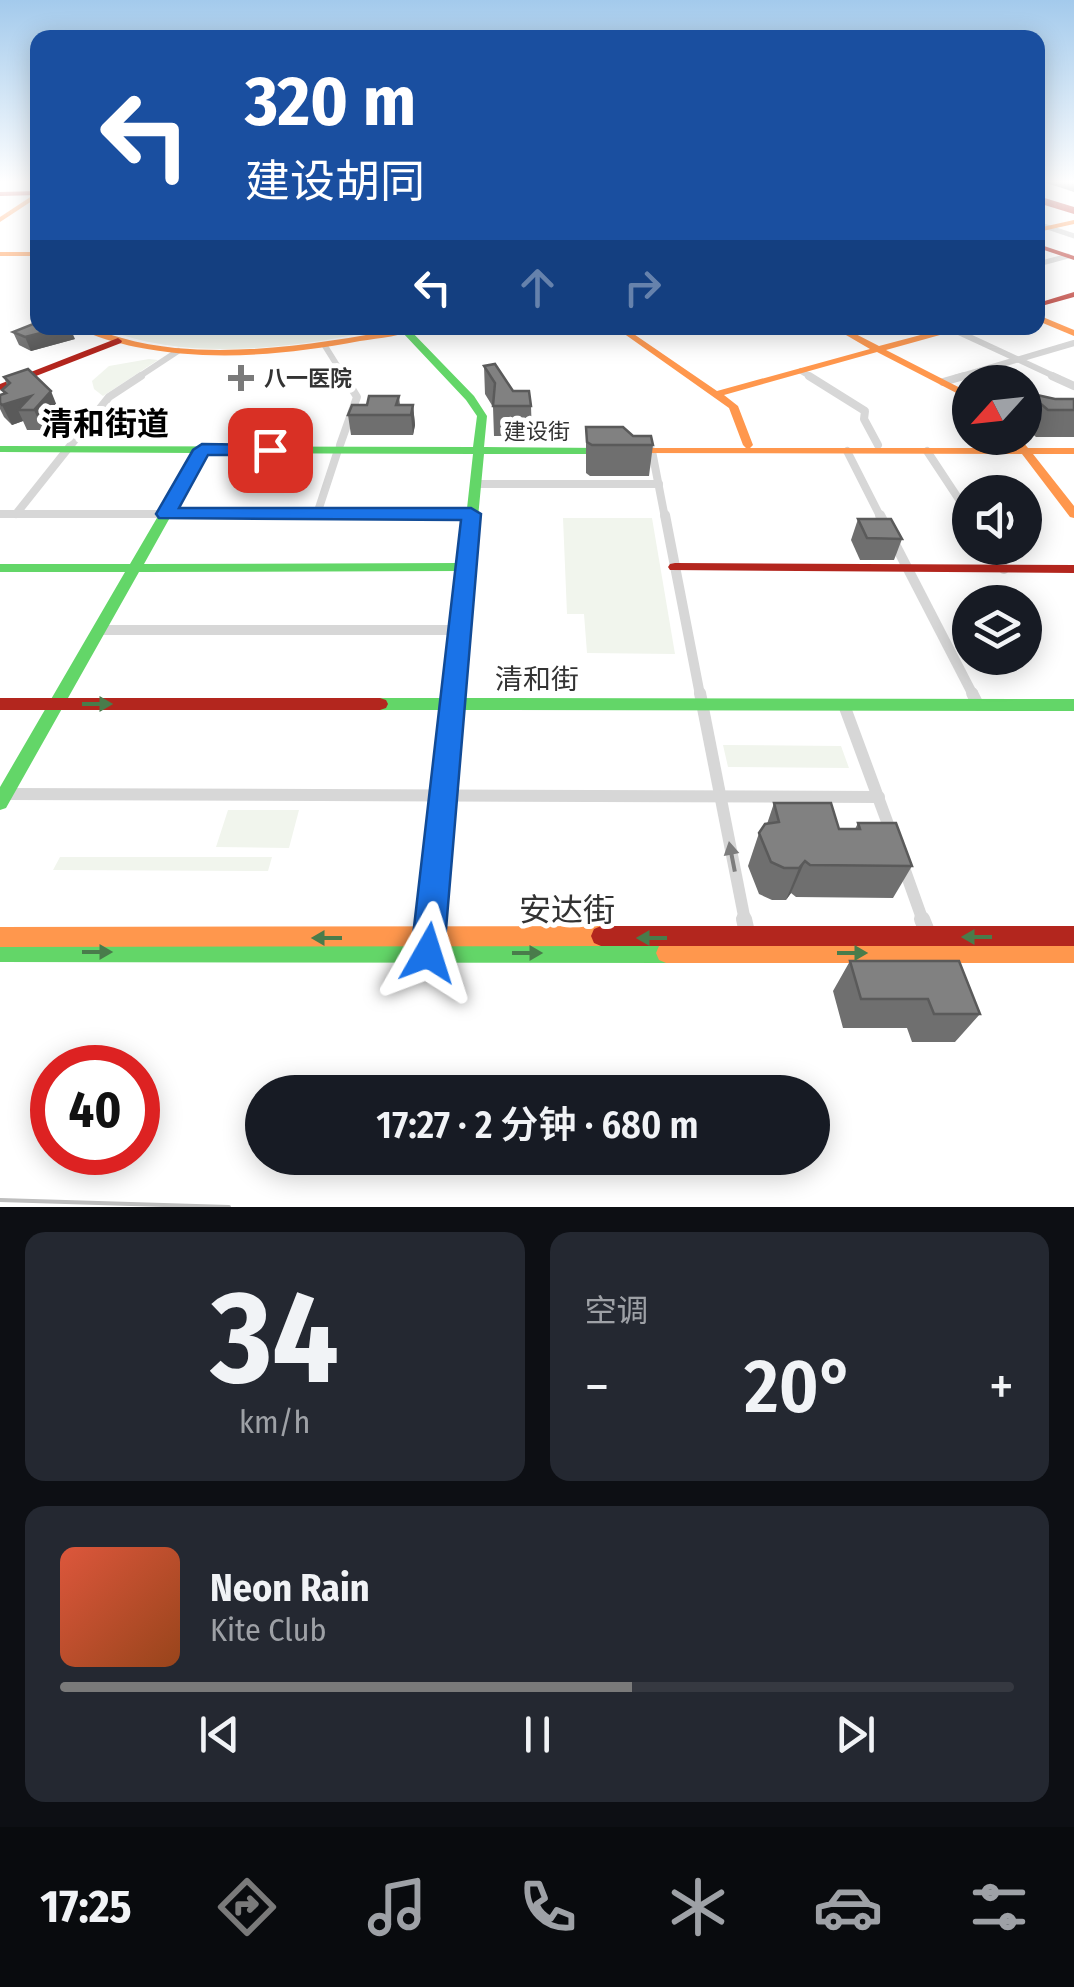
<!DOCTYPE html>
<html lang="zh">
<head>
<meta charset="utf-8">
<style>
	:root { --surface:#171b24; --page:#242831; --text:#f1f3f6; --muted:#9ea1a6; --line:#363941; --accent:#7a7a7a }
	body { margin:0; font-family:"Fira Sans Condensed","Noto Sans SC",sans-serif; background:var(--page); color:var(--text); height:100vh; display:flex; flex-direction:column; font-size:38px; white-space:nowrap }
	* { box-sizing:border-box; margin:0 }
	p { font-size:32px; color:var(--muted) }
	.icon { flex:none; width:55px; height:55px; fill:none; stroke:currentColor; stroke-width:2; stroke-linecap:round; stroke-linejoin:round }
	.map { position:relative; height:1207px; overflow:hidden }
	.side { display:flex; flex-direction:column; gap:25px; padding:25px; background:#0d0f14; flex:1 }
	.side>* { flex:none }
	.top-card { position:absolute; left:30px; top:30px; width:1015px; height:305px; border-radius:20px; box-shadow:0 5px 25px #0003; background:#1a4fa0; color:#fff; overflow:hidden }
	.needle { width:65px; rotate:243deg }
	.controls { position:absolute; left:952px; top:365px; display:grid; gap:20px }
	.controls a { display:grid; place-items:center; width:90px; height:90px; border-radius:50%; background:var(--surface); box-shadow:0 5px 25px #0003; font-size:50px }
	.speed { position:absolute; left:30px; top:1045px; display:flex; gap:20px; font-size:50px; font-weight:700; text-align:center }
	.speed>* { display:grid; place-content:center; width:130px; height:130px; border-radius:50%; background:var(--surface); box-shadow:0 5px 25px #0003; line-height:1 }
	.speed .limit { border:15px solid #d22; background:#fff; color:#111 }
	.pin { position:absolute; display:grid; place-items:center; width:85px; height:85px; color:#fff; margin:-42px; border-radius:20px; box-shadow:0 5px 15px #0006 }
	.me { position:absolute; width:110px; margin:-55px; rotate:6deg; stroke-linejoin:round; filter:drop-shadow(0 0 8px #0008) }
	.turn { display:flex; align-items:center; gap:35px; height:210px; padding:0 50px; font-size:45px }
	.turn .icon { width:130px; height:130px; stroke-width:2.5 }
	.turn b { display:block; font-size:70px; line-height:85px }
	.lanes { display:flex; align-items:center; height:95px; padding:0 50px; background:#0003; justify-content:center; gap:50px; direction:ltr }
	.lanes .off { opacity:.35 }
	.big { font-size:75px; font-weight:600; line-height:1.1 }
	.side .card { flex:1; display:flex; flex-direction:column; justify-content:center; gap:15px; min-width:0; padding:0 35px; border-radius:20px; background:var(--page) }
	.side .dial { align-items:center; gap:0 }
	.dial b { font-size:130px; line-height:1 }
	.song { display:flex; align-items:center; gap:30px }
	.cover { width:120px; height:120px; border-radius:15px; background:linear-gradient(135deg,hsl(10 70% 55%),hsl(20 70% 35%)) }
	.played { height:10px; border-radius:5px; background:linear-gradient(90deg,var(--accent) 60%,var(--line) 60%) }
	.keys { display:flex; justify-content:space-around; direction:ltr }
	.heat { display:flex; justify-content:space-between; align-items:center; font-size:55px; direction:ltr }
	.side .tiles { flex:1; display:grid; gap:25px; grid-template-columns:1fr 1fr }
	.card:last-child { grid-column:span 2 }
	.trip { position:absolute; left:245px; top:1075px; width:585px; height:100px; border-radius:50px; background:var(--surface); box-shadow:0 5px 25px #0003; font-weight:600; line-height:100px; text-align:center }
	.menu { display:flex; height:160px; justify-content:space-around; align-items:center; background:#090b0e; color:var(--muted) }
	.menu .icon { width:70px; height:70px }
	.menu .selected { color:var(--accent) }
	.menu b { font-size:45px; color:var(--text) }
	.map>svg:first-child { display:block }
	.green { fill:#f1f5ed }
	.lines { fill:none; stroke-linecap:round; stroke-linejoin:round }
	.street-far5 { stroke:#d7d7d7; stroke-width:5 }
	.street-far4 { stroke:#d7d7d7; stroke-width:6 }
	.street-far3 { stroke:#d7d7d7; stroke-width:8 }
	.street-far2 { stroke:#d7d7d7; stroke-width:10 }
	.street-far1 { stroke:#d7d7d7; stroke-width:12 }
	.street { stroke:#d7d7d7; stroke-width:16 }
	.fast { fill:#63d668; fill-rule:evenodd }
	.slow { fill:#ff974d; fill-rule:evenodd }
	.jam { fill:#b3261e; fill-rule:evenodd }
	.tram { stroke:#bebebe; stroke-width:4 }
	.wall { fill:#6f6f6f }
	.shaded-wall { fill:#5a5a5a }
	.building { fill:#818181; stroke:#5a5a5a; stroke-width:2.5 }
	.oneway { fill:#497c4b }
	.oneway2 { fill:#7d7d7d }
	.route { fill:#1a73e8; stroke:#114b97; stroke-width:2.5 }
	.poi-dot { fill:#7a7a7a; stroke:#fff; stroke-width:4 }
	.labels { text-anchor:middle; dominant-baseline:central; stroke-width:10; stroke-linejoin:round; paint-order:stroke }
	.far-poi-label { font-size:22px; font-weight:bold; fill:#333; stroke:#fff; text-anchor:start }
	.far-street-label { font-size:22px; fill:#333; stroke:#fff }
	.street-label { font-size:28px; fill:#333; stroke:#fff }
	.far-district-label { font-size:32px; font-weight:bold; fill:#000; stroke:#fff }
	.near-street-label { font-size:32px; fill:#333; stroke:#fff }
</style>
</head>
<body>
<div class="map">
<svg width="1074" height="1207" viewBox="0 0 1074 1207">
	<rect width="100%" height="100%" fill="#fff"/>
	<g class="green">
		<path d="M102,328H390C297,347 192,364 102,328Z"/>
		<polygon points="149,359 158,360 103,396 94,389 92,381 109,366"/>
		<polygon points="563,518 652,518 675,654 587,653 584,614 567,614"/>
		<polygon points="723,745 841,746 849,768 728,767"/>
		<polygon points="228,810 299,810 289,848 216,847"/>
		<polygon points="60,857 272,857 268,871 53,870"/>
	</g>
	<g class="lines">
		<g class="street-far5">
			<polyline points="1038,224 1074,236"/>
			<polyline points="1038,264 1068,256"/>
		</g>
		<g class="street-far4">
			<polyline points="950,328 1058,378"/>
			<polyline points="325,346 345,378"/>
			<polyline points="801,371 813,378"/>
			<polyline points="137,378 178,351"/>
			<polyline points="955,378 1074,343"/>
		</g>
		<g class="street-far3">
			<polyline points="809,376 865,411 864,419 878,445"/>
			<polyline points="1052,376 1074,386"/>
			<polyline points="943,382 964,376"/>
			<polyline points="340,445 357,397 344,376"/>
			<polyline points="652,451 665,518"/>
			<polyline points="847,451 881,518"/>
			<polyline points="927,451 970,516"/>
			<polyline points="474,484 659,484"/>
			<polyline points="0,514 471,514"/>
			<polyline points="16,514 109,397 141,376"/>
			<polyline points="317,514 338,450"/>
		</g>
		<g class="street-far2">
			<polyline points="665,515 700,695"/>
			<polyline points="880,515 973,695"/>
			<polyline points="991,548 1004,569"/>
			<polyline points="99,630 460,630"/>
		</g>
		<g class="street-far1">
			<polyline points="700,693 745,921"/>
			<polyline points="972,693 978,705"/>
			<polyline points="844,705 892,835"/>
			<polyline points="6,794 879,797"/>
			<polyline points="903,865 923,921"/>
		</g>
		<g class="street">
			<polyline points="744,919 748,937"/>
			<polyline points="922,919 928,934"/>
		</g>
		<path class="fast" d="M402,328H408L474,396L487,416L484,447L604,448L609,451L604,454H484L461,698L1074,699V711L460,710L439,943H666L673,946L676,953L673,960L666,963L0,962V942L419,943L445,710H380L374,708L372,704L374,700L380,698H446L460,571L139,572L6,808L0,810V787L125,572H0V564H130L195,453L0,452V446L473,447L477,416L466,400L402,332ZM206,453L473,454L461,563L144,564Z"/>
		<g class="slow">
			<polygon points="38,192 38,197 0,222 0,217"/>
			<polygon points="1074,220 1074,224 1038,232 1038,228"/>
			<rect x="0" y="252" width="38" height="4"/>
			<polygon points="1038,315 1074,330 1074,336 1038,321"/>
			<path d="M78,328C93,327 107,334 122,338C139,343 158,346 175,348C253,355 329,342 405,328H420C403,336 380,338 360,341C285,355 212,362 136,347C117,343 95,337 78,328Z"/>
			<polygon points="616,328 625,328 717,391 870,349 834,328 844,328 879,346 947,328 959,328 958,330 886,350 970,393 970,400 877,352 724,395 738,406 753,445 750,448 1017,448 1010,438 1020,438 1028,448 1074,448 1074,454 1033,454 1074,506 1074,518 1070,517 1022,454 632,453 631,451 636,448 746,448 743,445 729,408"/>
			<polygon points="601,926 608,929 611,936 608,943 601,946 0,947 0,927"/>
			<polygon points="666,943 1074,943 1074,963 666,963 659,960 656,953 659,946"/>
		</g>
		<g class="jam">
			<polygon points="38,191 38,195 0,196 0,192"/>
			<polygon points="1038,196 1074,207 1074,214 1038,203"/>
			<polygon points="1038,244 1074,256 1074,260 1038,248"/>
			<polygon points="1074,292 1074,297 1038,307 1038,303"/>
			<polygon points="118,338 122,341 121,343 0,390 0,384"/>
			<polygon points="675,563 1074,565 1074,573 670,570 668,567 670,564"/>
			<polygon points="0,698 380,698 386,700 388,704 386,708 380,710 0,710"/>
			<polygon points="601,926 1074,926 1074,946 601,946 594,943 591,936 594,929"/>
		</g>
		<polyline class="tram" points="0,1200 229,1207"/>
	</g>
	<g class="wall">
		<polygon points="1041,181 1074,181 1074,192"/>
		<polygon points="13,332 75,339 31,351 19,345"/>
		<polygon points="484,366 531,406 532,436 494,436 493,407 485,394"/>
		<polygon points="4,377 59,411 43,430 27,430 23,421 12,425 4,417 0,409 0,395 4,394 2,390 7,385"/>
		<polygon points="1028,393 1055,399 1074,399 1074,437 1036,437 1025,427 1025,401"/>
		<polygon points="399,396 400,405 413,405 415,425 413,435 351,435 348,415 367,405"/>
		<polygon points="586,427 633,436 653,445 649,476 590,476 586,473"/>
		<polygon points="858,519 902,539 894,560 860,560 851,540"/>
		<polygon points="774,803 839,829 855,829 858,823 912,866 893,898 796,897 791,893 786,900 772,900 759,894 748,866 759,833 767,824"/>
		<polygon points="850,961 980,1014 955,1042 912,1042 907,1028 843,1028 833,991"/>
	</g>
	<g class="shaded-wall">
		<polygon points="61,328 70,328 75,339 31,351 25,337"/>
		<polygon points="806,328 819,328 805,332"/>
		<polygon points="51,391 59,411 43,430 34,410 18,410 23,421 12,425 2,405"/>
		<polygon points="413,405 415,425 413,435 411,415"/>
		<polygon points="805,861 791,893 786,900 799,868"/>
	</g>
	<g class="building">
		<polygon points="38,322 38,328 61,328 25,337 13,332"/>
		<polygon points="495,364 513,391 529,391 531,406 493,406 495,383 484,366"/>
		<polygon points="28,369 51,391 34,410 18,410 31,396 2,405 0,403 0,395 6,393 2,390 10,383 4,377"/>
		<polygon points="1028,393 1055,399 1074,399 1074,410 1048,410"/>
		<polygon points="369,396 399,396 396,405 413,405 411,415 348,415 352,405 367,405"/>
		<polygon points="586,427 623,427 633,436 651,436 653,445 592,445 587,442"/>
		<polygon points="858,519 891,519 902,539 867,538"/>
		<polygon points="774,803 831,803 839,829 860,829 858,823 896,823 912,866 810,865 805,861 799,868 784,868 771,862 759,833 765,824 779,822"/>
		<polygon points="850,961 959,961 980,1014 934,1014 928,999 861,999"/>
	</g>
	<defs><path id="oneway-solid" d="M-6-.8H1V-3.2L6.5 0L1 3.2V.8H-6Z" transform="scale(2.5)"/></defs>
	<g class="oneway">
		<use href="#oneway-solid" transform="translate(97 704)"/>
		<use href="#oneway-solid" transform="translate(977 937) rotate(180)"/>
		<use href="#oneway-solid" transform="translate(327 938) rotate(-180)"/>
		<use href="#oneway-solid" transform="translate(652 938) rotate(180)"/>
		<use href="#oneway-solid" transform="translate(97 952)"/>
		<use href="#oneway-solid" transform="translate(527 953)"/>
		<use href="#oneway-solid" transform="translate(852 953)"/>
	</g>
	<use class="oneway2" href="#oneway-solid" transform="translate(732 857) rotate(-101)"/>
	<linearGradient id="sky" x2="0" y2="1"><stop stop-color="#a3caec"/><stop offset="0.52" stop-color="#fff"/><stop offset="1" stop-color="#fff" stop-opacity="0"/></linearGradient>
	<rect width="1074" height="350" fill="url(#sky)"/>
	<polygon class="route" points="202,444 270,445 279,450 270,455 208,455 179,508 471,508 481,514 444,953 440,964 428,969 416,964 411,953 461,520 159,518 156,514 193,450"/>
	<path class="poi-dot" d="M236 363h10v10h10v10h-10v10h-10v-10h-10v-10h10z"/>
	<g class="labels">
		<g class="far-poi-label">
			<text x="264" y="378">八一医院</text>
		</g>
		<g class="far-street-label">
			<text x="537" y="431">建设街</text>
		</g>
		<g class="street-label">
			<text x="537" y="679">清和街</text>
		</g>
		<g class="far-district-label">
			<text x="105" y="424">清和街道</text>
		</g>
		<g class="near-street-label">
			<text x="567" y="910">安达街</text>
		</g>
	</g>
</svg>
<div class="controls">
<a><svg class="needle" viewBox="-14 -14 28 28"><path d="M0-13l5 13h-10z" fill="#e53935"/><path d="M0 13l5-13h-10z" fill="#9ea1a6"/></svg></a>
<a><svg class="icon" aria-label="sound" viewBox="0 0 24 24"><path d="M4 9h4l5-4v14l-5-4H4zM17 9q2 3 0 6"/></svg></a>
<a><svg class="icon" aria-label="layers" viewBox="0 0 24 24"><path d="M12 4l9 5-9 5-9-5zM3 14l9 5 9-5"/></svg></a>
</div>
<div class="speed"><div class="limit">40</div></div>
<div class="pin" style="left:270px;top:450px;background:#d93025"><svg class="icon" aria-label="arrive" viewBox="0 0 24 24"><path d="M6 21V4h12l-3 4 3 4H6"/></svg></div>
<svg class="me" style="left:428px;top:953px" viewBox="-20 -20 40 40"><path d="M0-17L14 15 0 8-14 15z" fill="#1a73e8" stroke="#fff" stroke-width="4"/></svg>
<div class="trip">17:27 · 2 分钟 · 680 m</div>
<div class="top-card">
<div class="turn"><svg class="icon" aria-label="left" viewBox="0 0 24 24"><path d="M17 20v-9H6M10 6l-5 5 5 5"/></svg><div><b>320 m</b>建设胡同</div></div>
<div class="lanes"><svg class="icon" aria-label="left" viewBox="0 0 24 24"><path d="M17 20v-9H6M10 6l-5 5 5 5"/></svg><svg class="icon off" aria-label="ahead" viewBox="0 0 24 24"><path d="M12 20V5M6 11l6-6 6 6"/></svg><svg class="icon off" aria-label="right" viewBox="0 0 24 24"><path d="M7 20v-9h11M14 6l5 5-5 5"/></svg></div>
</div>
</div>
<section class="side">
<div class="tiles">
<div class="card dial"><b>34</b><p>km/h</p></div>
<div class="card"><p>空调</p>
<div class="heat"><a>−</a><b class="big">20°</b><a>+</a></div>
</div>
<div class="card">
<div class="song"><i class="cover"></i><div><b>Neon Rain</b><p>Kite Club</p></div></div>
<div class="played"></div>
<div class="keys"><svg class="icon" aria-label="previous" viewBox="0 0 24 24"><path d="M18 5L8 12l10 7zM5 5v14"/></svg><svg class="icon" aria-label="pause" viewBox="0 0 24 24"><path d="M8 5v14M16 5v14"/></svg><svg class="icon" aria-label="next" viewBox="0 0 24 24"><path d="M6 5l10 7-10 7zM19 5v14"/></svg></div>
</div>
</div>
</section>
<nav class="menu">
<b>17:25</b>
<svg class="icon selected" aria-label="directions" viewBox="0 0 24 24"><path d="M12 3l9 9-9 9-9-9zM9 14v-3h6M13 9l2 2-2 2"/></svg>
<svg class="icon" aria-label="music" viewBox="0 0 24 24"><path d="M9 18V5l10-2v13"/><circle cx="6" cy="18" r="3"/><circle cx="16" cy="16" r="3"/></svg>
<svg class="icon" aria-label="phone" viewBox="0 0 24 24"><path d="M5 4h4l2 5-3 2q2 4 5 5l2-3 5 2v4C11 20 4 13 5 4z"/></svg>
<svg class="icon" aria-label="climate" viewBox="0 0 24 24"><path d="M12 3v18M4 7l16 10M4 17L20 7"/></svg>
<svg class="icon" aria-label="car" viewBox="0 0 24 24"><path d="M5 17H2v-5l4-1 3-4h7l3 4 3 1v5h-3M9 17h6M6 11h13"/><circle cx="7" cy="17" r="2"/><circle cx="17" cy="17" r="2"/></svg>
<svg class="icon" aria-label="filters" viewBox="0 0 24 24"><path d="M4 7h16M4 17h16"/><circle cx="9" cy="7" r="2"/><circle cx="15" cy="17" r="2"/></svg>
</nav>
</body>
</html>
